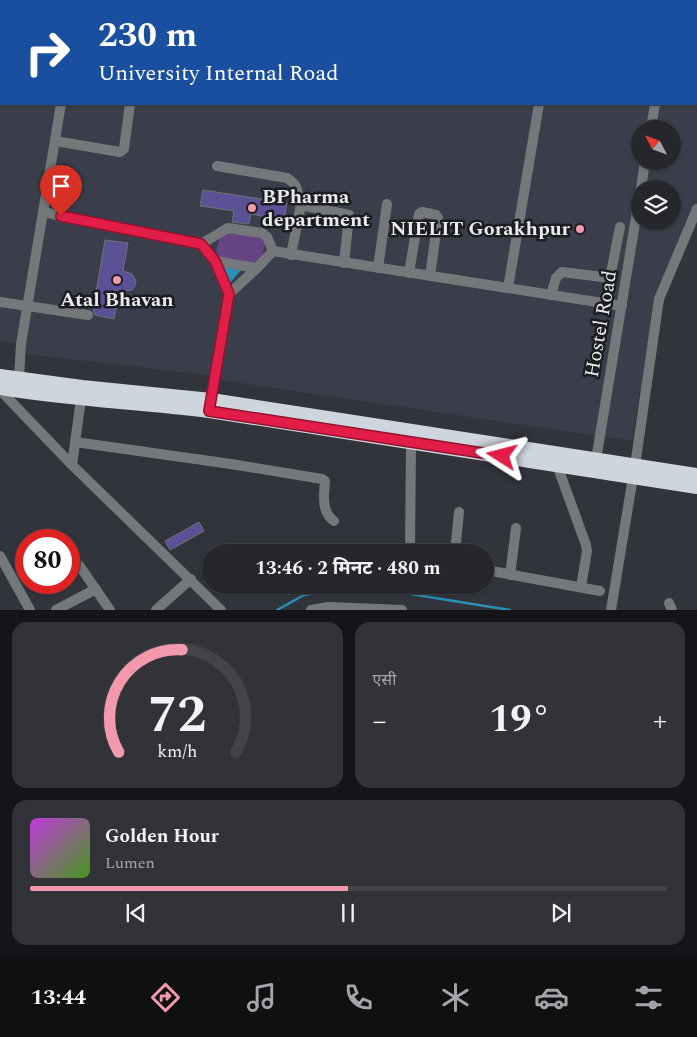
<!DOCTYPE html>
<html lang="hi">
<head>
<meta charset="utf-8">
<style>
	:root { --surface:#25272c; --page:#313338; --text:#f1f3f6; --muted:#a3a5a9; --line:#424448; --accent:#f29aac }
	body { margin:0; font-family:Spectral,"Noto Sans Devanagari",serif; background:var(--page); color:var(--text); height:100vh; display:flex; flex-direction:column; font-size:19px; white-space:nowrap }
	* { box-sizing:border-box; margin:0 }
	p { font-size:16px; color:var(--muted) }
	.icon { flex:none; width:28px; height:28px; fill:none; stroke:currentColor; stroke-width:2; stroke-linecap:round; stroke-linejoin:round }
	.map { position:relative; height:610px; overflow:hidden }
	.details { display:flex; flex-direction:column; gap:12px; padding:12px; background:#141518; flex:1 }
	.details>* { flex:none }
	.guide { position:absolute; left:0px; top:0px; width:698px; height:105px; box-shadow:0 1px 4px #0004,0 0 0 1px var(--line); background:#1a4fa0; color:#fff; overflow:hidden }
	.needle { width:32px; rotate:311deg }
	.fabs { position:absolute; left:631px; top:120px; display:grid; gap:10px }
	.fabs a { display:grid; place-items:center; width:50px; height:50px; border-radius:50%; background:var(--surface); box-shadow:0 1px 4px #0004,0 0 0 1px var(--line); font-size:25px }
	.speed { position:absolute; left:15px; top:529px; display:flex; gap:10px; font-size:25px; font-weight:700; text-align:center }
	.speed>* { display:grid; place-content:center; width:65px; height:65px; border-radius:50%; background:var(--surface); box-shadow:0 1px 4px #0004,0 0 0 1px var(--line); line-height:1 }
	.speed .limit { border:8px solid #d22; background:#fff; color:#111 }
	.pin { position:absolute; display:grid; place-items:center; width:42px; height:42px; color:#fff; margin:-51px -21px; border-radius:50% 50% 50% 0; rotate:-45deg; box-shadow:0 0 5px #0007 }
	.pin .icon { rotate:45deg }
	.me { position:absolute; width:55px; margin:-28px; rotate:279deg; stroke-linejoin:round; filter:drop-shadow(0 0 4px #0008) }
	.turn { display:flex; align-items:center; gap:18px; height:105px; padding:0 15px; font-size:22px }
	.turn .icon { width:65px; height:65px; stroke-width:2.5 }
	.turn b { display:block; font-size:35px; line-height:42px }
	.big { font-size:38px; font-weight:700; line-height:1.1 }
	.details .tile { flex:1; display:flex; flex-direction:column; justify-content:center; gap:8px; min-width:0; padding:0 18px; border-radius:15px; background:var(--page) }
	.details .dial { align-items:center; gap:0 }
	.dial svg { height:130px; overflow:visible; fill:none; stroke:var(--line); stroke-width:7; stroke-linecap:round; text-anchor:middle }
	.dial text { fill:var(--text); stroke:none }
	.song { display:flex; align-items:center; gap:15px }
	.cover { width:60px; height:60px; border-radius:8px; background:linear-gradient(135deg,hsl(290 70% 55%),hsl(100 70% 35%)) }
	.played { height:5px; border-radius:2px; background:linear-gradient(90deg,var(--accent) 50%,var(--line) 50%) }
	.keys { display:flex; justify-content:space-around; direction:ltr }
	.heat { display:flex; justify-content:space-between; align-items:center; font-size:28px; direction:ltr }
	.details .tiles { flex:1; display:grid; gap:12px; grid-template-columns:1fr 1fr }
	.tile:last-child { grid-column:span 2 }
	.trip { position:absolute; left:202px; top:544px; width:292px; height:50px; border-radius:25px; background:var(--surface); box-shadow:0 1px 4px #0004,0 0 0 1px var(--line); font-weight:700; line-height:50px; text-align:center }
	.menu { display:flex; height:80px; justify-content:space-around; align-items:center; background:#0f1012; color:var(--muted) }
	.menu .icon { width:35px; height:35px }
	.menu .on { color:var(--accent) }
	.menu b { font-size:22px; color:var(--text) }
	.map>svg:first-child { display:block }
	.built { fill:#393e4a; fill-rule:evenodd }
	.green { fill:#644482 }
	.water { fill:#2b8eb3 }
	.lines { fill:none; stroke-linecap:round; stroke-linejoin:round }
	.stream { stroke:#2b8eb3; stroke-width:2.5 }
	.building { fill:#5a5294; stroke:#707078 }
	.minor { stroke:#75787b; stroke-width:10 }
	.highway { stroke:#ced5dd; stroke-width:14 }
	.route-casing { stroke:#92132f; stroke-width:12 }
	.route { stroke:#e11d48; stroke-width:9 }
	.poi-dot { fill:#f29aac; stroke:#1b1c1f; stroke-width:2 }
	.labels { text-anchor:middle; dominant-baseline:central; stroke-width:5; stroke-linejoin:round; paint-order:stroke }
	.poi-label { font-size:20px; font-weight:bold; fill:#e8eaef; stroke:#1b1c1f; text-anchor:start }
	.street-label { font-size:20px; fill:#e8eaef; stroke:#1b1c1f }
</style>
</head>
<body>
<div class="map">
<svg width="697" height="610" viewBox="0 0 697 610">
	<rect width="100%" height="100%" fill="#31343b"/>
	<path class="built" d="M0,0H697V216L663,299L646,392L640,391L632,441L214,379L215,376L26,354V345L0,341ZM1,1H696V104H1ZM640,129H672V161H640ZM640,189H672V221H640Z"/>
	<polygon class="green" points="230,230 256,233 265,243 262,259 253,266 221,259 216,251 220,236"/>
	<polygon class="water" points="223,267 241,270 230,283"/>
	<g class="lines">
		<polyline class="stream" points="277,610 304,595 330,591 373,588 510,610"/>
	</g>
	<g class="building">
		<polygon points="203,190 287,203 284,220 251,214 249,224 232,222 234,211 200,206"/>
		<polygon points="105,240 128,243 123,271 132,274 136,281 135,286 132,290 120,291 114,319 95,315 93,310"/>
		<polygon points="199,522 204,531 170,550 165,541"/>
	</g>
	<g class="lines">
		<g class="minor">
			<polyline points="257,0 267,1"/>
			<polyline points="77,1 77,0"/>
			<polyline points="238,1 238,0"/>
			<polyline points="294,1 294,0"/>
			<polyline points="418,1 418,0"/>
			<polyline points="557,1 557,0"/>
			<polyline points="671,1 672,0"/>
			<polyline points="0,27 1,27"/>
			<polyline points="696,28 697,29"/>
			<polyline points="651,129 655,104"/>
			<polyline points="55,141 120,152 124,149 130,104"/>
			<path d="M217,166L287,178C301,187 296,193 300,205"/>
			<polyline points="641,189 645,161"/>
			<polyline points="43,212 201,244 215,261 229,294 209,407"/>
			<polyline points="201,244 228,228 262,233 267,237 273,251"/>
			<polyline points="273,251 622,306"/>
			<polyline points="291,255 301,205 349,215 344,263"/>
			<polyline points="215,261 257,268"/>
			<polyline points="378,268 387,204"/>
			<polyline points="409,273 419,214 422,212 436,215 438,218 430,276"/>
			<polyline points="508,288 539,104"/>
			<polyline points="229,294 257,268 273,251"/>
			<polyline points="551,295 556,278 562,272 610,278 620,227"/>
			<polyline points="0,302 88,315"/>
			<polyline points="19,379 21,344 61,104"/>
			<polyline points="0,390 72,465 221,610"/>
			<path d="M75,442L231,464L322,479L325,481C324,495 321,512 334,521"/>
			<polyline points="72,465 81,399"/>
			<polyline points="557,465 586,545 587,551 581,587"/>
			<polyline points="595,466 640,193"/>
			<polyline points="635,466 659,299 697,209"/>
			<polyline points="410,552 411,442"/>
			<polyline points="455,552 459,512"/>
			<polyline points="0,556 30,610"/>
			<polyline points="79,565 110,610"/>
			<polyline points="486,570 600,591"/>
			<polyline points="510,575 516,528"/>
			<polyline points="669,603 672,610"/>
			<polyline points="56,610 96,589"/>
			<polyline points="156,610 191,579"/>
			<polyline points="311,610 328,607 402,610"/>
			<polyline points="611,610 633,477"/>
		</g>
		<g class="highway">
			<polyline points="0,376 82,387 211,400 697,475"/>
			<path d="M0,388C69,400 139,402 209,411L697,487"/>
		</g>
	</g>
	<g class="lines">
		<g class="route-casing">
			<polyline id="route" points="61,216 201,244 215,261 229,294 209,411 502,456"/>
		</g>
		<use href="#route" class="route"/>
	</g>
	<g class="poi-dot">
		<circle cx="252" cy="208" r="5"/>
		<circle cx="580" cy="229" r="5"/>
		<circle cx="117" cy="280" r="5"/>
	</g>
	<g class="labels">
		<g class="poi-label">
			<text x="262" y="197">BPharma<tspan x="262" dy="23">department</tspan></text>
			<text x="570" y="229" text-anchor="end">NIELIT Gorakhpur</text>
			<text x="117" y="300" text-anchor="middle">Atal Bhavan</text>
		</g>
		<g class="street-label">
			<text transform="translate(601 324) rotate(-80)">Hostel Road</text>
		</g>
	</g>
</svg>
<div class="fabs">
<a><svg class="needle" viewBox="-14 -14 28 28"><path d="M0-13l5 13h-10z" fill="#e53935"/><path d="M0 13l5-13h-10z" fill="#a3a5a9"/></svg></a>
<a><svg class="icon" aria-label="layers" viewBox="0 0 24 24"><path d="M12 4l9 5-9 5-9-5zM3 14l9 5 9-5"/></svg></a>
</div>
<div class="speed"><div class="limit">80</div></div>
<div class="pin" style="left:61px;top:216px;background:#d93025"><svg class="icon" aria-label="arrive" viewBox="0 0 24 24"><path d="M6 21V4h12l-3 4 3 4H6"/></svg></div>
<svg class="me" style="left:502px;top:456px" viewBox="-20 -20 40 40"><path d="M0-17L14 15 0 8-14 15z" fill="#e11d48" stroke="#fff" stroke-width="4"/></svg>
<div class="trip">13:46 · 2 मिनट · 480 m</div>
<div class="guide">
<div class="turn"><svg class="icon" aria-label="right" viewBox="0 0 24 24"><path d="M7 20v-9h11M14 6l5 5-5 5"/></svg><div><b>230 m</b>University Internal Road</div></div>
</div>
</div>
<section class="details">
<div class="tiles">
<div class="tile dial"><svg viewBox="0 0 100 80">
<path d="M14 69A42 42 0 1 1 86 69"/>
<path d="M14 69A42 42 0 0 1 53 6" stroke="#f29aac"/>
<text x="50" y="56" font-size="32" font-weight="700">72</text>
<text x="50" y="72" font-size="11">km/h</text>
</svg></div>
<div class="tile"><p>एसी</p>
<div class="heat"><a>−</a><b class="big">19°</b><a>+</a></div>
</div>
<div class="tile">
<div class="song"><i class="cover"></i><div><b>Golden Hour</b><p>Lumen</p></div></div>
<div class="played"></div>
<div class="keys"><svg class="icon" aria-label="previous" viewBox="0 0 24 24"><path d="M18 5L8 12l10 7zM5 5v14"/></svg><svg class="icon" aria-label="pause" viewBox="0 0 24 24"><path d="M8 5v14M16 5v14"/></svg><svg class="icon" aria-label="next" viewBox="0 0 24 24"><path d="M6 5l10 7-10 7zM19 5v14"/></svg></div>
</div>
</div>
</section>
<nav class="menu">
<b>13:44</b>
<svg class="icon on" aria-label="directions" viewBox="0 0 24 24"><path d="M12 3l9 9-9 9-9-9zM9 14v-3h6M13 9l2 2-2 2"/></svg>
<svg class="icon" aria-label="music" viewBox="0 0 24 24"><path d="M9 18V5l10-2v13"/><circle cx="6" cy="18" r="3"/><circle cx="16" cy="16" r="3"/></svg>
<svg class="icon" aria-label="phone" viewBox="0 0 24 24"><path d="M5 4h4l2 5-3 2q2 4 5 5l2-3 5 2v4C11 20 4 13 5 4z"/></svg>
<svg class="icon" aria-label="climate" viewBox="0 0 24 24"><path d="M12 3v18M4 7l16 10M4 17L20 7"/></svg>
<svg class="icon" aria-label="car" viewBox="0 0 24 24"><path d="M5 17H2v-5l4-1 3-4h7l3 4 3 1v5h-3M9 17h6M6 11h13"/><circle cx="7" cy="17" r="2"/><circle cx="17" cy="17" r="2"/></svg>
<svg class="icon" aria-label="filters" viewBox="0 0 24 24"><path d="M4 7h16M4 17h16"/><circle cx="9" cy="7" r="2"/><circle cx="15" cy="17" r="2"/></svg>
</nav>
</body>
</html>
